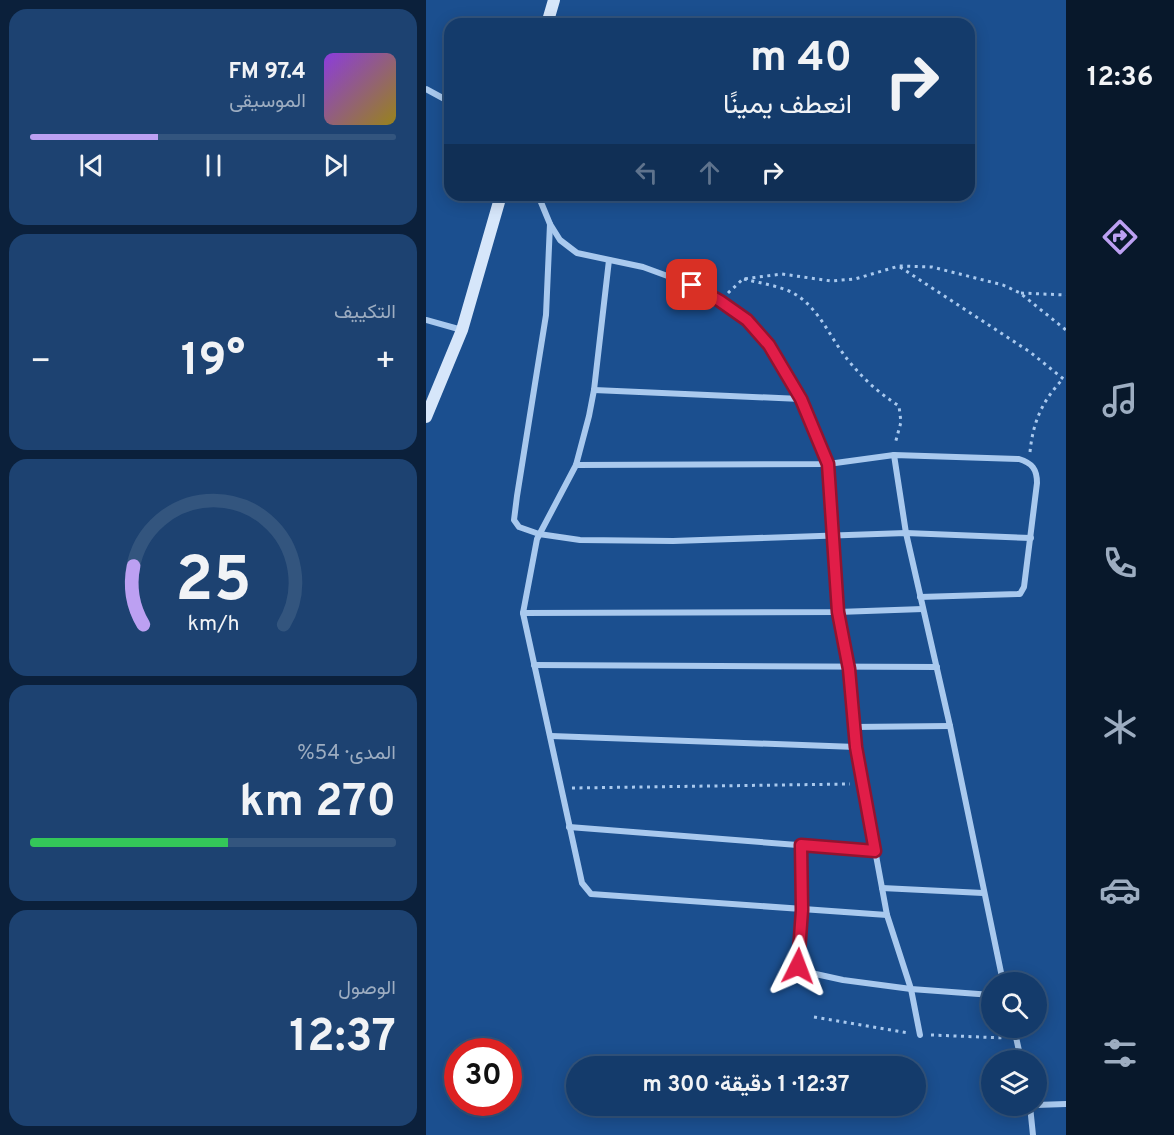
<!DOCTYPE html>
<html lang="ar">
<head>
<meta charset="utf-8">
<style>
	:root { --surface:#143b6b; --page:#1d4271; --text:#f1f3f6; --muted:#9dadc1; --line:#33557e; --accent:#bca0f2 }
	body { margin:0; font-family:Overpass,Vazirmatn,sans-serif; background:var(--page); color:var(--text); direction:rtl; height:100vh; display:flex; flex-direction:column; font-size:22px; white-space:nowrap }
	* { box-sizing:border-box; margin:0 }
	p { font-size:20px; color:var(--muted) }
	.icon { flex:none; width:33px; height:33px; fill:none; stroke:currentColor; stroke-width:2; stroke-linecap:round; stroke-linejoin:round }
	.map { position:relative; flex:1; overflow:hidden; direction:ltr }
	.panel { display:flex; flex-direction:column; gap:9px; padding:9px; background:#0b203b; width:426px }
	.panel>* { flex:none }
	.guide { position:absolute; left:18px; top:18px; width:531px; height:183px; border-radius:18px; box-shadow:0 3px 15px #0003,0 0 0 2px var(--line); direction:rtl; background:#143b6b; color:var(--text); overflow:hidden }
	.tools { position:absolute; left:555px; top:972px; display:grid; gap:12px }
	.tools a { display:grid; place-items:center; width:66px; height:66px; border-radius:50%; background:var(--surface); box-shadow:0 3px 15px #0003,0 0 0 2px var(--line); font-size:30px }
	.speed { position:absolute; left:18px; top:1038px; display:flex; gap:12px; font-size:30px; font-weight:700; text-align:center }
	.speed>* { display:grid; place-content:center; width:78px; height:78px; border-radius:50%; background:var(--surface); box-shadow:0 3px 15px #0003,0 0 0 2px var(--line); line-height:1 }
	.speed .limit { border:9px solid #d22; background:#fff; color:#111 }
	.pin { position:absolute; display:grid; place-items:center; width:51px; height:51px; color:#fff; margin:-26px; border-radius:12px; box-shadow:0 3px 9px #0006 }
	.me { position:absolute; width:66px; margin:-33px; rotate:3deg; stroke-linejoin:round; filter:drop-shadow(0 0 4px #0008) }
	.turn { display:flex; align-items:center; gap:21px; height:126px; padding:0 24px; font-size:27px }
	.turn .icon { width:78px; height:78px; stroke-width:2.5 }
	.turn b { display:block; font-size:42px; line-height:51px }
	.lanes { display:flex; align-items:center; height:57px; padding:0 24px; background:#0003; justify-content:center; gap:30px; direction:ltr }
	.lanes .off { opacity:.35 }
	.big { font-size:45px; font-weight:700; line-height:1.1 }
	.panel .card { flex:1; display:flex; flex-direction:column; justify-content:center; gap:9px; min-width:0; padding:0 21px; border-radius:18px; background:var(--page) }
	.panel .dial { align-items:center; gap:0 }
	.dial svg { height:156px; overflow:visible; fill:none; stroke:var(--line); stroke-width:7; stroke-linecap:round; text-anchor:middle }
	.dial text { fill:var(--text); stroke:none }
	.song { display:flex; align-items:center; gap:18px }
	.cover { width:72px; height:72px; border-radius:9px; background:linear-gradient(135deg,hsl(270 70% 55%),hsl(50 70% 35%)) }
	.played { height:6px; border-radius:3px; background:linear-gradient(90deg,var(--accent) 35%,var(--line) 35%) }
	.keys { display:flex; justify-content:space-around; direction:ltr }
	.heat { display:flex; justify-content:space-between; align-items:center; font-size:33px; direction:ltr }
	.charge { height:9px; border-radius:4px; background:linear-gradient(90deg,#34c759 54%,var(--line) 0) }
	.trip { position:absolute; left:140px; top:1056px; width:360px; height:60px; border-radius:30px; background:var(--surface); box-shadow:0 3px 15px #0003,0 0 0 2px var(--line); font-weight:700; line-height:60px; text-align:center; direction:rtl }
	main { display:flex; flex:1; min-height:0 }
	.tab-bar { display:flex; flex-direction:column; width:108px; justify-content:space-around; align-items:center; background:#08182b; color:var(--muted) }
	.tab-bar .icon { width:42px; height:42px }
	.tab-bar .selected { color:var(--accent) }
	.tab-bar b { font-size:27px; color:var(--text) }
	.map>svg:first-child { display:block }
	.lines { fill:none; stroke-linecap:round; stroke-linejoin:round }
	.path { stroke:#a9c9ee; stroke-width:3; stroke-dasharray:3 4.5; stroke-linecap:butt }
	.minor { stroke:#a9c9ee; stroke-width:6 }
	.secondary { stroke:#d6e6fa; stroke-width:12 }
	.route-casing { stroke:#92132f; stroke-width:15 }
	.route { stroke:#e11d48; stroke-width:10 }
</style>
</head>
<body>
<main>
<nav class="tab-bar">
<b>12:36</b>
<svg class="icon selected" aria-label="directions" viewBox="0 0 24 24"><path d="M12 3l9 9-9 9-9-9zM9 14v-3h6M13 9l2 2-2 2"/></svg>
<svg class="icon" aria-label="music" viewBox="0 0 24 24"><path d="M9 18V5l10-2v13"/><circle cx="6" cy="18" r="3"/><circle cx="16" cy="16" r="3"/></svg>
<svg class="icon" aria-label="phone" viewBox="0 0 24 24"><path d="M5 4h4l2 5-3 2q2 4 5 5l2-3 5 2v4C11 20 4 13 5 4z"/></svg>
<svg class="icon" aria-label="climate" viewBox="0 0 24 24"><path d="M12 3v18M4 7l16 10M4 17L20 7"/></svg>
<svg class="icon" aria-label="car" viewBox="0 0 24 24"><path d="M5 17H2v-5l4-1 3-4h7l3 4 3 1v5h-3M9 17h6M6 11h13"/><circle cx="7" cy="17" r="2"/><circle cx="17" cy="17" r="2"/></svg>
<svg class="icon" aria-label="filters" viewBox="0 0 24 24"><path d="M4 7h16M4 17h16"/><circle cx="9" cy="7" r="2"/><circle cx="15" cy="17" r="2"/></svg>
</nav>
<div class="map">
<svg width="640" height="1135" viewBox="0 0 640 1135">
	<rect width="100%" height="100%" fill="#1b4f8f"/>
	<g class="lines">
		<g class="path">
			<polyline points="474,267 604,352 640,381"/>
			<path d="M318,279C333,283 349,285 363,291C392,304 403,337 422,360C437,379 453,393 473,406L475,422L469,444"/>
			<polyline points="302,293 317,279 356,274 405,281 429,279 473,266 506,267 577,285 594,293 640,330"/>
			<polyline points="595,293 640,295"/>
			<path d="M604,452C607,422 616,401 637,379"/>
			<polyline points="146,788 424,784"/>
			<polyline points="388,1017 483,1033"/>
			<polyline points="505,1035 579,1038"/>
		</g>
		<g class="minor">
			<polyline points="0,89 24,102"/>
			<polyline points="112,195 124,224 120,315 91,496 88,520 93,527 113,534 154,540 247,541 480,533 605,538"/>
			<polyline points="124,224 134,240 151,253 217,267 266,285 294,301 321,320 343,345 375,399 402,464 412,612 423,669 430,747 461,915 485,989 494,1035"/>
			<polyline points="183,260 168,390 163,416 150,465 111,539 97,613 156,883 165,894 461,915"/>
			<polyline points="0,320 36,330"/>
			<polyline points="168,390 375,399"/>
			<polyline points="468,455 480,533 524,726 577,982"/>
			<path d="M150,465L402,464L468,455L593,459C606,463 611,469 611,483L598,587L594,594L494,597"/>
			<polyline points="97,613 412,612 497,609"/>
			<polyline points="108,665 511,667"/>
			<polyline points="427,727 524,726"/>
			<polyline points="125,736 430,747"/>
			<polyline points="143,827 449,851"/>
			<polyline points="375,845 377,910 370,960 376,971 417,980 485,989 566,995"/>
			<polyline points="456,888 557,893"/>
			<polyline points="588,1028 595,1060"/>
			<polyline points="610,1105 640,1104"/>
			<polyline points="604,1106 607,1135"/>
		</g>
		<g class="secondary">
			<polyline points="121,24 128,0"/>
			<polyline points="0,417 36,330 75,195"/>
		</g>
	</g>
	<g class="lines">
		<g class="route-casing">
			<polyline id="route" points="266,285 294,301 321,320 343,345 375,399 402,464 412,612 423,669 430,747 449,851 375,845 376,910 372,966"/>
		</g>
		<use href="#route" class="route"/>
	</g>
</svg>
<div class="tools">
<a><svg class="icon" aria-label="search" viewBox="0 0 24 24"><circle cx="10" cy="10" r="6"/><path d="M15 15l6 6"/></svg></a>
<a><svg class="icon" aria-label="layers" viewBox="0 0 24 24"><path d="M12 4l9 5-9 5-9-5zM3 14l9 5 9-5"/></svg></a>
</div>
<div class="speed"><div class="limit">30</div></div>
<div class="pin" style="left:266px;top:285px;background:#d93025"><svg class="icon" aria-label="arrive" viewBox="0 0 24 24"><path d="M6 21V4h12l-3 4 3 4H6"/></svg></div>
<svg class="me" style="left:372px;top:966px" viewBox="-20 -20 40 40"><path d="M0-17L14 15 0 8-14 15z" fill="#e11d48" stroke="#fff" stroke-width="4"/></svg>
<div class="trip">12:37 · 1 دقيقة · 300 m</div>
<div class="guide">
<div class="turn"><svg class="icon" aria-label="right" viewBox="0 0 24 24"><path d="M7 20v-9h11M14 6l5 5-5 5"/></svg><div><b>40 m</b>انعطف يمينًا</div></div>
<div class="lanes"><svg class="icon off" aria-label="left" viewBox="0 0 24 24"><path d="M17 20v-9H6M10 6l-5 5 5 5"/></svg><svg class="icon off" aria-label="ahead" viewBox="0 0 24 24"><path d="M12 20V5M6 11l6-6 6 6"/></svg><svg class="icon" aria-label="right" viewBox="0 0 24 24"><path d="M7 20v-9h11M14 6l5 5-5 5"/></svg></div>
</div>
</div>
<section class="panel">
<div class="card">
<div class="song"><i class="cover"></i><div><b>97.4 FM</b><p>الموسيقى</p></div></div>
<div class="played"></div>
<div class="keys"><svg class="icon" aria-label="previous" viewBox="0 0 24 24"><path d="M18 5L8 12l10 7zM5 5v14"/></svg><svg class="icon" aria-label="pause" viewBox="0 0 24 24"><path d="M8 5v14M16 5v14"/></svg><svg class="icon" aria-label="next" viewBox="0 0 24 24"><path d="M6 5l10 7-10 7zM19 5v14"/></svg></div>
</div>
<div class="card"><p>التكييف</p>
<div class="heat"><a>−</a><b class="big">19°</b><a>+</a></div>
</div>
<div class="card dial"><svg viewBox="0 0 100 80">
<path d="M14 69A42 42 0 1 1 86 69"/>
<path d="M14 69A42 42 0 0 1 9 39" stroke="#bca0f2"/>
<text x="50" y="56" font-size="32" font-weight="700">25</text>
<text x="50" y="72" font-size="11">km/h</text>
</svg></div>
<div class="card"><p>المدى · 54%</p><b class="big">270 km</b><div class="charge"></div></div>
<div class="card"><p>الوصول</p><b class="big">12:37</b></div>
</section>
</main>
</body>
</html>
